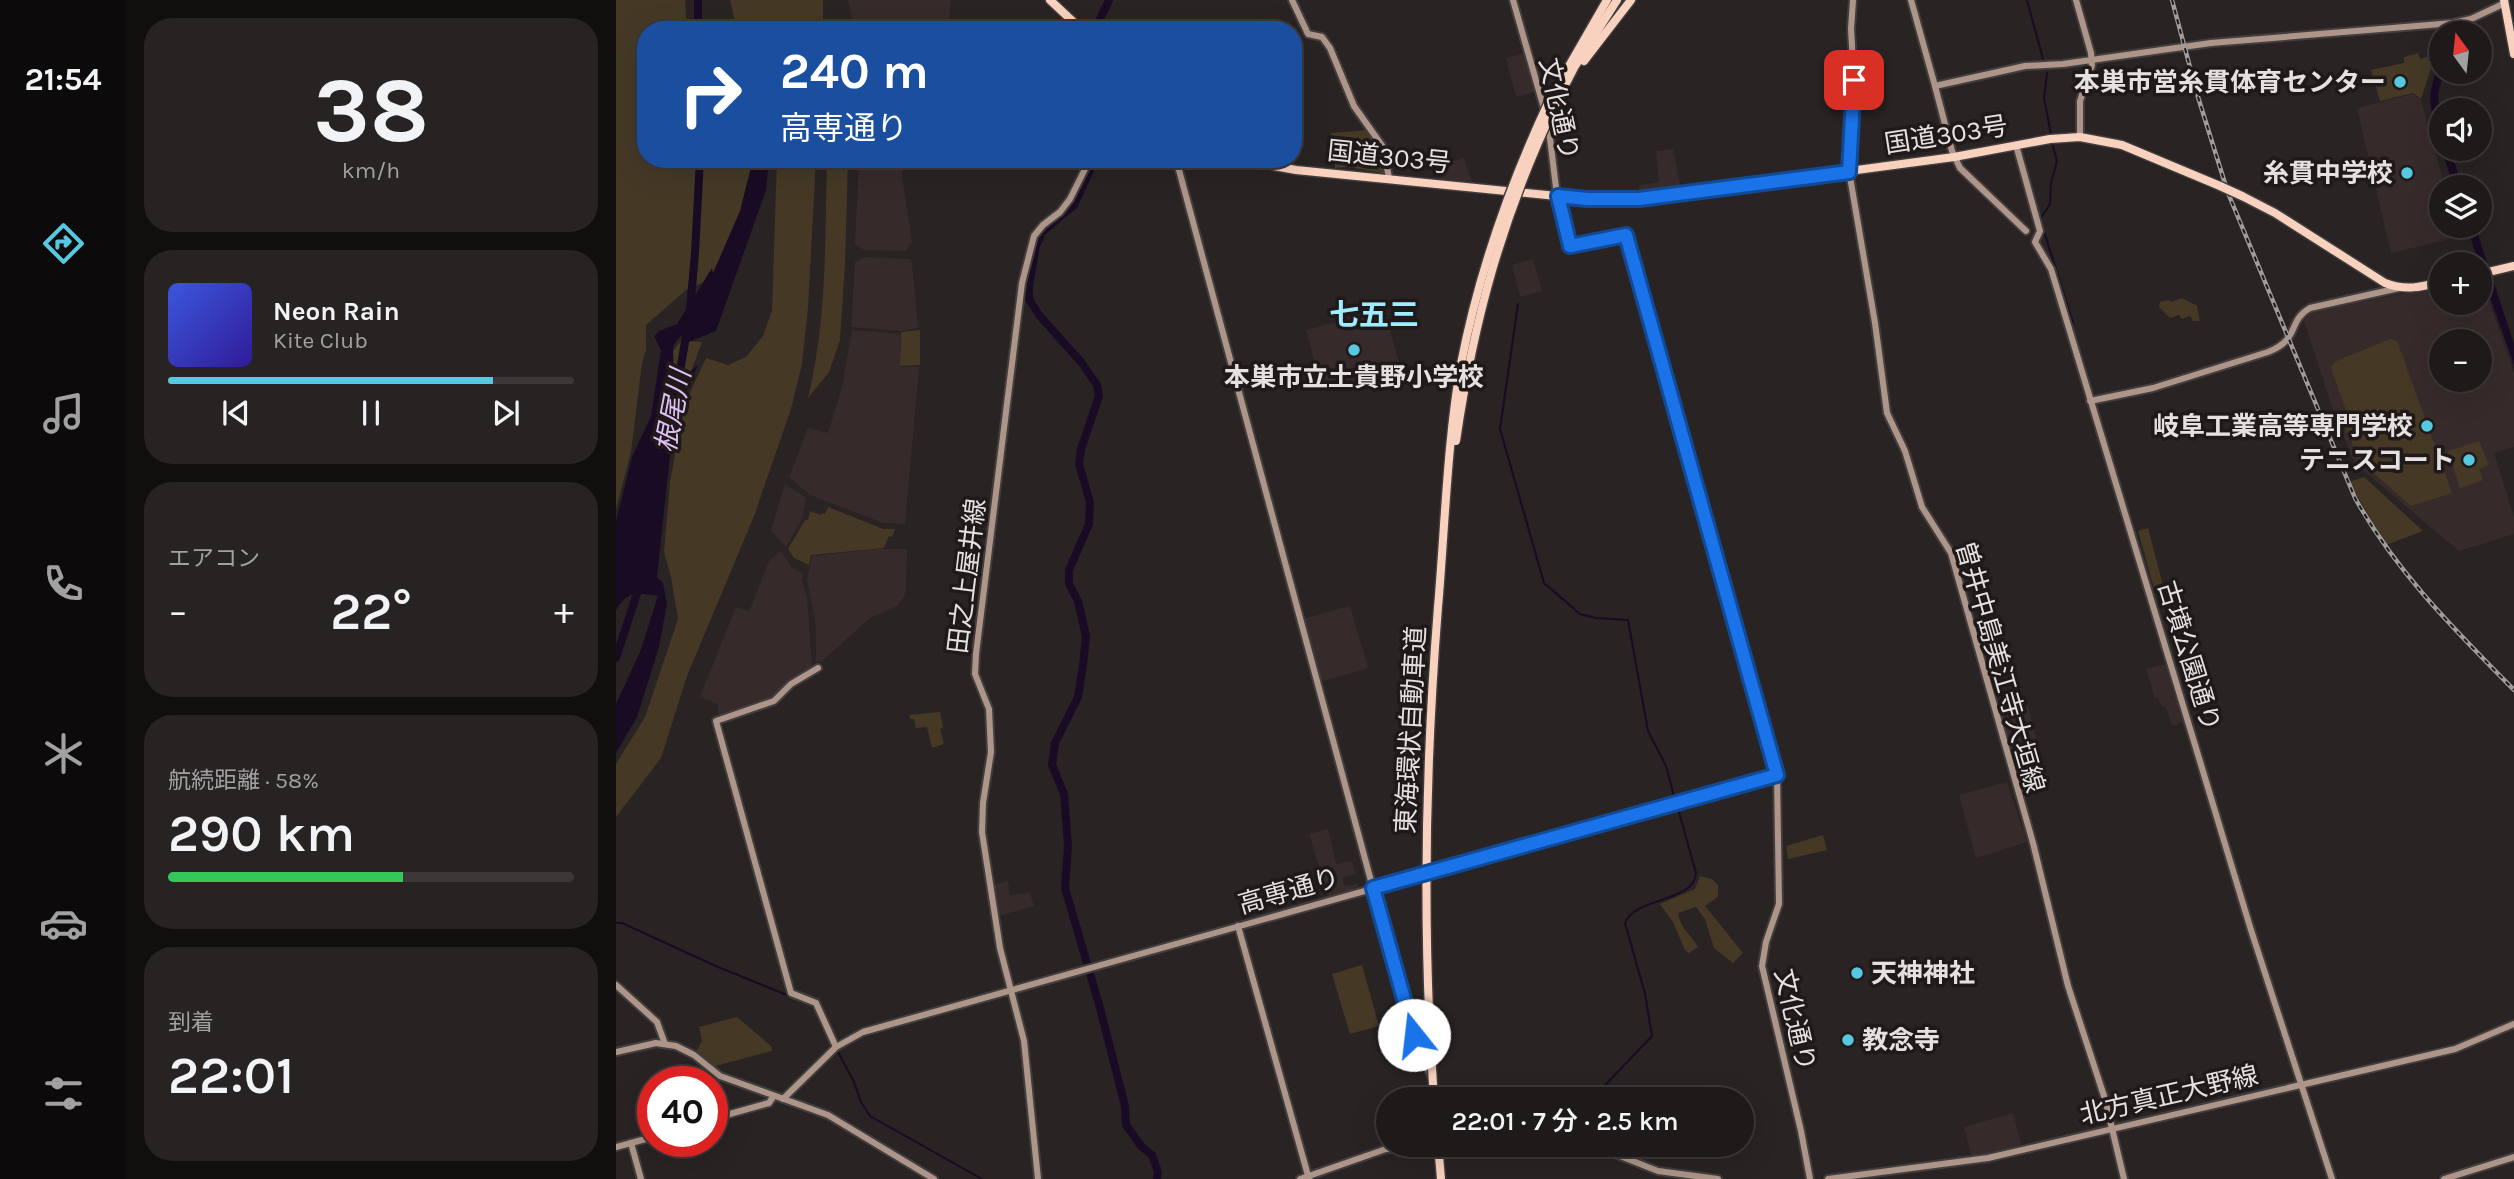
<!DOCTYPE html>
<html lang="ja">
<head>
<meta charset="utf-8">
<style>
	:root { --surface:#1f1a1a; --page:#272323; --text:#f1f3f6; --muted:#a1a1a2; --line:#3c3839; --accent:#56c9e1 }
	body { margin:0; font-family:Karla,"Noto Sans JP",sans-serif; background:var(--page); color:var(--text); height:100vh; display:flex; flex-direction:column; font-size:26px; white-space:nowrap }
	* { box-sizing:border-box; margin:0 }
	p { font-size:23px; color:var(--muted) }
	.icon { flex:none; width:38px; height:38px; fill:none; stroke:currentColor; stroke-width:2; stroke-linecap:round; stroke-linejoin:round }
	.map { position:relative; flex:1; overflow:hidden }
	.details { display:flex; flex-direction:column; gap:18px; padding:18px; background:#110e0e; width:490px }
	.details>* { flex:none }
	.guide { position:absolute; left:21px; top:21px; width:665px; height:147px; border-radius:28px; box-shadow:0 7px 28px #0002,0 0 0 2px var(--line); background:#1a4fa0; color:#fff; overflow:hidden }
	.needle { width:46px; rotate:345deg }
	.tools { position:absolute; left:1813px; top:21px; display:grid; gap:14px }
	.tools a { display:grid; place-items:center; width:63px; height:63px; border-radius:50%; background:var(--surface); box-shadow:0 7px 28px #0002,0 0 0 2px var(--line); font-size:35px }
	.speed { position:absolute; left:21px; top:1066px; display:flex; gap:14px; font-size:35px; font-weight:700; text-align:center }
	.speed>* { display:grid; place-content:center; width:91px; height:91px; border-radius:50%; background:var(--surface); box-shadow:0 7px 28px #0002,0 0 0 2px var(--line); line-height:1 }
	.speed .limit { border:10px solid #d22; background:#fff; color:#111 }
	.pin { position:absolute; display:grid; place-items:center; width:60px; height:60px; color:#fff; margin:-30px; border-radius:14px; box-shadow:0 4px 10px #0006 }
	.me { position:absolute; width:77px; margin:-38px; rotate:344deg; stroke-linejoin:round; filter:drop-shadow(0 0 5px #0008) }
	.turn { display:flex; align-items:center; gap:24px; height:147px; padding:0 28px; font-size:32px }
	.turn .icon { width:91px; height:91px; stroke-width:2.5 }
	.turn b { display:block; font-size:49px; line-height:60px }
	.big { font-size:52px; font-weight:600; line-height:1.1 }
	.details .card { flex:1; display:flex; flex-direction:column; justify-content:center; gap:10px; min-width:0; padding:0 24px; border-radius:28px; background:var(--page) }
	.details .dial { align-items:center; gap:0 }
	.dial b { font-size:91px; line-height:1 }
	.song { display:flex; align-items:center; gap:21px }
	.cover { width:84px; height:84px; border-radius:10px; background:linear-gradient(135deg,hsl(230 70% 55%),hsl(250 70% 35%)) }
	.played { height:7px; border-radius:4px; background:linear-gradient(90deg,var(--accent) 80%,var(--line) 80%) }
	.keys { display:flex; justify-content:space-around; direction:ltr }
	.heat { display:flex; justify-content:space-between; align-items:center; font-size:38px; direction:ltr }
	.charge { height:10px; border-radius:5px; background:linear-gradient(90deg,#34c759 58%,var(--line) 0) }
	.trip { position:absolute; left:760px; top:1087px; width:378px; height:70px; border-radius:35px; background:var(--surface); box-shadow:0 7px 28px #0002,0 0 0 2px var(--line); font-weight:600; line-height:70px; text-align:center }
	main { display:flex; flex:1; min-height:0 }
	.tab-bar { display:flex; flex-direction:column; width:126px; justify-content:space-around; align-items:center; background:#0c0a0a; color:var(--muted) }
	.tab-bar .icon { width:49px; height:49px }
	.tab-bar .current { color:var(--accent) }
	.tab-bar b { font-size:32px; color:var(--text) }
	.map>svg:first-child { display:block }
	.built { fill:#372a2b; fill-rule:evenodd }
	.green { fill:#453926 }
	.water { fill:#1a0b24 }
	.lines { fill:none; stroke-linecap:round; stroke-linejoin:round }
	.stream { stroke:#1a0b24; stroke-width:2 }
	.river { stroke:#1a0b24; stroke-width:8 }
	.secondary-casing { stroke:#433e3e; stroke-width:10 }
	.highway-casing { stroke:#433e3e; stroke-width:11 }
	.secondary { stroke:#ae9589; stroke-width:6 }
	.highway { stroke:#f9d1bf; stroke-width:8 }
	.rail-casing { stroke:#a19c9c; stroke-width:4.5 }
	.rail { stroke:#1f191a; stroke-width:2; stroke-dasharray:5; stroke-linecap:butt }
	.highway-bridge-casing { stroke:#433e3e; stroke-width:11; stroke-linecap:butt }
	.highway-bridge { stroke:#f9d1bf; stroke-width:8 }
	.route-casing { stroke:#114b97; stroke-width:18 }
	.route { stroke:#1a73e8; stroke-width:12 }
	.poi-dot { fill:#56c9e1; stroke:#1f191a; stroke-width:2.5 }
	.labels { text-anchor:middle; dominant-baseline:central; stroke-width:7; stroke-linejoin:round; paint-order:stroke }
	.poi-label { font-size:26px; font-weight:bold; fill:#e5e1e1; stroke:#1f191a; text-anchor:end }
	.street-label { font-size:26px; fill:#e5e1e1; stroke:#1f191a }
	.water-label { font-size:28px; font-style:italic; fill:#debff6; stroke:#1f191a }
	.quarter-label { font-size:30px; font-weight:bold; fill:#9eecfe; stroke:#1f191a }
</style>
</head>
<body>
<main>
<nav class="tab-bar">
<b>21:54</b>
<svg class="icon current" aria-label="directions" viewBox="0 0 24 24"><path d="M12 3l9 9-9 9-9-9zM9 14v-3h6M13 9l2 2-2 2"/></svg>
<svg class="icon" aria-label="music" viewBox="0 0 24 24"><path d="M9 18V5l10-2v13"/><circle cx="6" cy="18" r="3"/><circle cx="16" cy="16" r="3"/></svg>
<svg class="icon" aria-label="phone" viewBox="0 0 24 24"><path d="M5 4h4l2 5-3 2q2 4 5 5l2-3 5 2v4C11 20 4 13 5 4z"/></svg>
<svg class="icon" aria-label="climate" viewBox="0 0 24 24"><path d="M12 3v18M4 7l16 10M4 17L20 7"/></svg>
<svg class="icon" aria-label="car" viewBox="0 0 24 24"><path d="M5 17H2v-5l4-1 3-4h7l3 4 3 1v5h-3M9 17h6M6 11h13"/><circle cx="7" cy="17" r="2"/><circle cx="17" cy="17" r="2"/></svg>
<svg class="icon" aria-label="filters" viewBox="0 0 24 24"><path d="M4 7h16M4 17h16"/><circle cx="9" cy="7" r="2"/><circle cx="15" cy="17" r="2"/></svg>
</nav>
<section class="details">
<div class="card dial"><b>38</b><p>km/h</p></div>
<div class="card">
<div class="song"><i class="cover"></i><div><b>Neon Rain</b><p>Kite Club</p></div></div>
<div class="played"></div>
<div class="keys"><svg class="icon" aria-label="previous" viewBox="0 0 24 24"><path d="M18 5L8 12l10 7zM5 5v14"/></svg><svg class="icon" aria-label="pause" viewBox="0 0 24 24"><path d="M8 5v14M16 5v14"/></svg><svg class="icon" aria-label="next" viewBox="0 0 24 24"><path d="M6 5l10 7-10 7zM19 5v14"/></svg></div>
</div>
<div class="card"><p>エアコン</p>
<div class="heat"><a>−</a><b class="big">22°</b><a>+</a></div>
</div>
<div class="card"><p>航続距離 · 58%</p><b class="big">290 km</b><div class="charge"></div></div>
<div class="card"><p>到着</p><b class="big">22:01</b></div>
</section>
<div class="map">
<svg width="1898" height="1179" viewBox="0 0 1898 1179">
	<rect width="100%" height="100%" fill="#292323"/>
	<g class="built">
		<polygon points="232,0 335,0 332,30 238,30"/>
		<polygon points="908,53 919,92 900,97 890,58"/>
		<polygon points="1796,94 1805,100 1829,187 1825,187 1825,226 1844,226 1847,236 1775,253 1741,108"/>
		<polygon points="1057,149 1065,190 1024,195 1023,185 1043,182 1040,151"/>
		<polygon points="847,157 857,183 826,181 823,172 831,164"/>
		<polygon points="243,159 286,159 286,176 296,242 290,251 248,250 239,244"/>
		<polygon points="249,257 293,259 296,263 302,328 284,331 235,327 239,262"/>
		<polygon points="917,259 926,291 904,297 896,265"/>
		<path d="M1865,278L1898,373V447L1878,453L1898,517V534L1843,551L1742,466L1735,455L1715,404L1688,321L1693,313L1825,286V303H1864ZM1825,341H1864V380H1825Z"/>
		<polygon points="768,309 785,370 707,392 690,330"/>
		<polygon points="236,330 284,334 284,367 303,367 289,524 267,523 194,495 173,477 192,428 212,433 226,387"/>
		<polygon points="169,484 190,498 186,519 170,547 155,531"/>
		<polygon points="262,549 291,549 290,589 288,597 281,606 254,618 206,661 200,662 200,626 191,579 196,556"/>
		<polygon points="165,551 176,568 187,573 186,581 191,597 196,668 174,679 164,692 148,702 103,717 101,704 84,697 120,607 133,612 153,561"/>
		<polygon points="734,606 752,668 704,682 686,619"/>
		<polygon points="1549,664 1567,722 1556,726 1550,707 1546,707 1542,697 1539,698 1530,669"/>
		<polygon points="1412,706 1421,742 1391,750 1383,718 1384,715"/>
		<polygon points="1391,782 1411,842 1360,858 1343,795"/>
		<polygon points="712,829 720,864 735,861 740,874 726,878 729,886 741,884 742,888 712,896 693,834"/>
		<polygon points="392,881 394,895 414,893 418,906 382,916 378,885"/>
		<polygon points="1397,1113 1406,1148 1356,1158 1348,1127"/>
	</g>
	<g class="green">
		<polygon points="0,0 69,0 71,30 30,30 30,159 141,159 105,274 70,290 30,325 30,350 26,363 15,452 0,509"/>
		<polygon points="114,0 207,0 207,30 121,30"/>
		<polygon points="1802,53 1804,59 1814,56 1818,59 1805,99 1797,93 1764,101 1755,70 1788,63 1788,57"/>
		<polygon points="753,130 765,147 770,174 733,167 719,168 715,133"/>
		<polygon points="161,159 200,159 192,308 186,364 175,409 138,516 71,676 45,758 0,817 0,764 29,717 62,619 55,577 48,552 54,483 67,408 90,358 112,365 130,357 147,336 156,311"/>
		<path d="M211,159H232L229,263L224,340L213,372L192,398C211,320 209,239 211,159Z"/>
		<polygon points="1566,298 1581,306 1584,321 1577,321 1574,316 1566,319 1563,315 1554,318 1543,307 1544,302 1552,300 1556,302"/>
		<polygon points="304,330 304,365 284,366 285,332"/>
		<polygon points="1774,339 1781,341 1836,493 1795,506 1744,461 1725,419 1732,416 1715,368 1718,362"/>
		<polygon points="65,341 86,342 67,393 47,408 45,366"/>
		<polygon points="1863,441 1873,465 1863,469 1867,480 1844,488 1832,451"/>
		<polygon points="1748,477 1807,531 1770,545 1733,482"/>
		<polygon points="212,507 267,529 279,529 276,537 273,536 268,548 195,555 193,565 178,558 172,549 189,520 192,520 194,511 205,515 206,513 209,514"/>
		<polygon points="1532,528 1548,589 1539,592 1522,531"/>
		<polygon points="324,712 327,728 324,729 328,744 316,748 311,727 300,728 298,719 294,719 294,715"/>
		<polygon points="1207,835 1211,850 1172,859 1170,846"/>
		<path d="M1084,876L1096,879L1102,885V897L1089,906L1127,953L1117,963L1098,948L1089,919L1080,907L1062,913C1065,930 1074,933 1082,947L1073,953L1069,950L1057,922L1044,904L1079,889Z"/>
		<polygon points="746,965 763,1026 734,1034 716,974"/>
		<polygon points="121,1017 155,1046 156,1051 99,1066 80,1052 86,1041 83,1027"/>
	</g>
	<g class="water">
		<path d="M137,159H153L150,190L100,331L72,342L65,335L57,346L58,385L82,365L58,418L41,577L47,583L51,604L43,647L21,717L0,753V704L24,652L42,596C21,593 12,590 0,610V521L16,457L35,416L45,350L38,336L43,331L61,324L96,268L97,273L124,211Z"/>
		<polygon points="1876,277 1898,344 1898,365 1867,278"/>
	</g>
	<g class="lines">
		<g class="stream">
			<polyline points="1411,0 1427,59"/>
			<polyline points="1431,73 1428,98 1435,134"/>
			<polyline points="1436,143 1441,161 1435,183 1434,204 1424,219 1457,323"/>
			<polyline points="902,304 884,429 928,583 964,614 980,618 1012,620 1032,731 1050,766 1059,800"/>
			<polyline points="0,923 6,923 102,967 171,995"/>
			<polyline points="222,1052 238,1082 245,1102 254,1116 366,1179"/>
			<path d="M976,1099L1036,1036L1029,994L1009,923C1019,897 1079,902 1080,873L1061,805"/>
		</g>
		<g class="river">
			<polyline points="82,0 82,30"/>
			<polyline points="479,30 493,0"/>
			<path d="M1825,70C1814,98 1818,105 1825,133"/>
			<polyline points="1830,149 1842,187"/>
			<polyline points="479,159 458,205 426,232 420,246 413,286 413,299 423,315 465,362 481,385 483,396 465,449 463,464 474,502 473,524 453,570 453,584 462,601 470,636 467,665 462,697 439,743 436,765 448,794 449,807 452,845 449,888 484,1008 509,1106 510,1125 525,1146 536,1155 542,1172 541,1179"/>
			<polyline points="1855,226 1871,276"/>
			<polyline points="74,310 79,253 84,159"/>
			<polyline points="61,389 71,330"/>
			<polyline points="0,658 24,584"/>
		</g>
		<g class="secondary-casing">
			<g id="secondary">
				<polyline points="676,0 692,34 706,37 714,48 738,106 767,147 773,178"/>
				<polyline points="897,0 929,112"/>
				<polyline points="1237,0 1235,29 1238,81 1233,171 1259,323 1271,413 1289,451 1306,507 1335,553 1417,843 1452,986 1489,1099 1508,1179"/>
				<polyline points="1295,0 1319,86"/>
				<polyline points="1460,0 1475,53 1476,65 1464,101 1464,137"/>
				<polyline points="932,122 942,204 954,246 1010,235 1161,775 1163,904 1150,942 1146,966 1185,1131 1194,1179"/>
				<polyline points="1400,145 1424,231 1419,242 1435,269 1635,930 1716,1179"/>
				<polyline points="560,159 775,955 803,1052 816,1077"/>
				<polyline points="1410,231 1344,168 1336,151 1319,86 1409,66 1447,64 1595,43 1837,23 1855,19 1889,3"/>
				<path d="M1474,401L1537,388L1652,352C1685,339 1671,321 1694,308L1783,288"/>
				<polyline points="202,668 175,684 158,701 100,721 175,993 200,1003 220,1047"/>
				<polyline points="622,926 693,1179"/>
				<polyline points="0,985 41,1022 49,1044"/>
				<polyline points="0,1052 40,1043 60,1046 78,1055 104,1076 212,1115 318,1179"/>
				<polyline points="167,1099 220,1047 247,1032 1161,775"/>
				<polyline points="96,1119 153,1103 157,1097"/>
				<polyline points="15,1143 25,1179"/>
				<polyline points="941,1144 960,1151 983,1151 999,1154 1042,1171 1102,1179"/>
				<polyline points="0,1147 37,1137"/>
				<polyline points="422,1179 408,1041 384,948 366,832 367,803 375,752 373,709 359,674 360,654 406,283 418,236 427,225 444,212 454,199 474,159"/>
				<polyline points="684,1179 770,1149 849,1147 872,1144"/>
				<polyline points="1212,1179 1372,1158 1839,1049 1898,1024"/>
				<polyline points="1828,1179 1898,1157"/>
			</g>
		</g>
		<g class="highway-casing">
			<g id="highway">
				<polyline points="434,0 466,30"/>
				<polyline points="1888,0 1898,54"/>
				<polyline points="968,61 1015,0"/>
				<polyline points="934,99 991,0"/>
				<polyline points="941,101 959,66 1001,0"/>
				<polyline points="641,159 658,166 680,170 971,199 1023,199 1338,157 1434,139 1464,137 1506,145 1604,186"/>
				<path d="M1626,196L1659,213L1769,283C1789,291 1805,287 1825,282"/>
				<polyline points="1864,274 1898,266"/>
			</g>
		</g>
		<use href="#secondary" class="secondary"/>
		<use href="#highway" class="highway"/>
		<g class="rail-casing">
			<path id="rail" d="M1556,0L1582,97L1612,193L1739,498C1781,573 1838,629 1898,690"/>
		</g>
		<use href="#rail" class="rail"/>
		<g class="highway-bridge-casing">
			<g id="highway-bridge">
				<polyline points="1604,186 1626,196"/>
				<path d="M840,441C858,318 887,214 941,101"/>
				<path d="M818,1099C806,935 809,770 822,607C829,526 831,443 845,364C863,271 894,184 934,99"/>
				<polyline points="822,1144 825,1179"/>
			</g>
		</g>
		<use href="#highway-bridge" class="highway-bridge"/>
	</g>
	<g class="lines">
		<g class="route-casing">
			<polyline id="route" points="798,1035 757,888 1161,775 1010,235 954,246 942,196 971,199 1023,199 1233,172 1238,80"/>
		</g>
		<use href="#route" class="route"/>
	</g>
	<g class="poi-dot">
		<circle cx="1784" cy="82" r="7"/>
		<circle cx="1791" cy="173" r="7"/>
		<circle cx="738" cy="350" r="7"/>
		<circle cx="1811" cy="426" r="7"/>
		<circle cx="1853" cy="460" r="7"/>
		<circle cx="1241" cy="973" r="7"/>
		<circle cx="1232" cy="1040" r="7"/>
	</g>
	<g class="labels">
		<g class="poi-label">
			<text x="1770" y="82">本巣市営糸貫体育センター</text>
			<text x="1777" y="173">糸貫中学校</text>
			<text x="738" y="377" text-anchor="middle">本巣市立土貴野小学校</text>
			<text x="1797" y="426">岐阜工業高等専門学校</text>
			<text x="1839" y="460">テニスコート</text>
			<text x="1255" y="973" text-anchor="start">天神神社</text>
			<text x="1246" y="1040" text-anchor="start">教念寺</text>
		</g>
		<g class="street-label">
			<text transform="translate(943 109) rotate(78)">文化通り</text>
			<text transform="translate(1330 135) rotate(-9)">国道303号</text>
			<text transform="translate(773 157) rotate(6)">国道303号</text>
			<text transform="translate(351 576) rotate(-83)">田之上屋井線</text>
			<text transform="translate(1573 656) rotate(73)">古墳公園通り</text>
			<text transform="translate(1384 667) rotate(74)">曽井中島美江寺大垣線</text>
			<text transform="translate(795 730) rotate(-87)">東海環状自動車道</text>
			<text transform="translate(673 891) rotate(-16)">高専通り</text>
			<text transform="translate(1179 1020) rotate(77)">文化通り</text>
			<text transform="translate(1553 1095) rotate(-13)">北方真正大野線</text>
		</g>
		<g class="water-label">
			<text transform="translate(57 411) rotate(-79)">根尾川</text>
		</g>
		<g class="quarter-label">
			<text x="758" y="315">七五三</text>
		</g>
	</g>
</svg>
<div class="tools">
<a><svg class="needle" viewBox="-14 -14 28 28"><path d="M0-13l5 13h-10z" fill="#e53935"/><path d="M0 13l5-13h-10z" fill="#a1a1a2"/></svg></a>
<a><svg class="icon" aria-label="sound" viewBox="0 0 24 24"><path d="M4 9h4l5-4v14l-5-4H4zM17 9q2 3 0 6"/></svg></a>
<a><svg class="icon" aria-label="layers" viewBox="0 0 24 24"><path d="M12 4l9 5-9 5-9-5zM3 14l9 5 9-5"/></svg></a>
<a>+</a>
<a>−</a>
</div>
<div class="speed"><div class="limit">40</div></div>
<div class="pin" style="left:1238px;top:80px;background:#d93025"><svg class="icon" aria-label="arrive" viewBox="0 0 24 24"><path d="M6 21V4h12l-3 4 3 4H6"/></svg></div>
<svg class="me" style="left:798px;top:1035px" viewBox="-20 -20 40 40"><circle r="19" fill="#fff"/><path d="M0-13L10 11 0 6-10 11z" fill="#1a73e8"/></svg>
<div class="trip">22:01 · 7 分 · 2.5 km</div>
<div class="guide">
<div class="turn"><svg class="icon" aria-label="right" viewBox="0 0 24 24"><path d="M7 20v-9h11M14 6l5 5-5 5"/></svg><div><b>240 m</b>高専通り</div></div>
</div>
</div>
</main>
</body>
</html>
